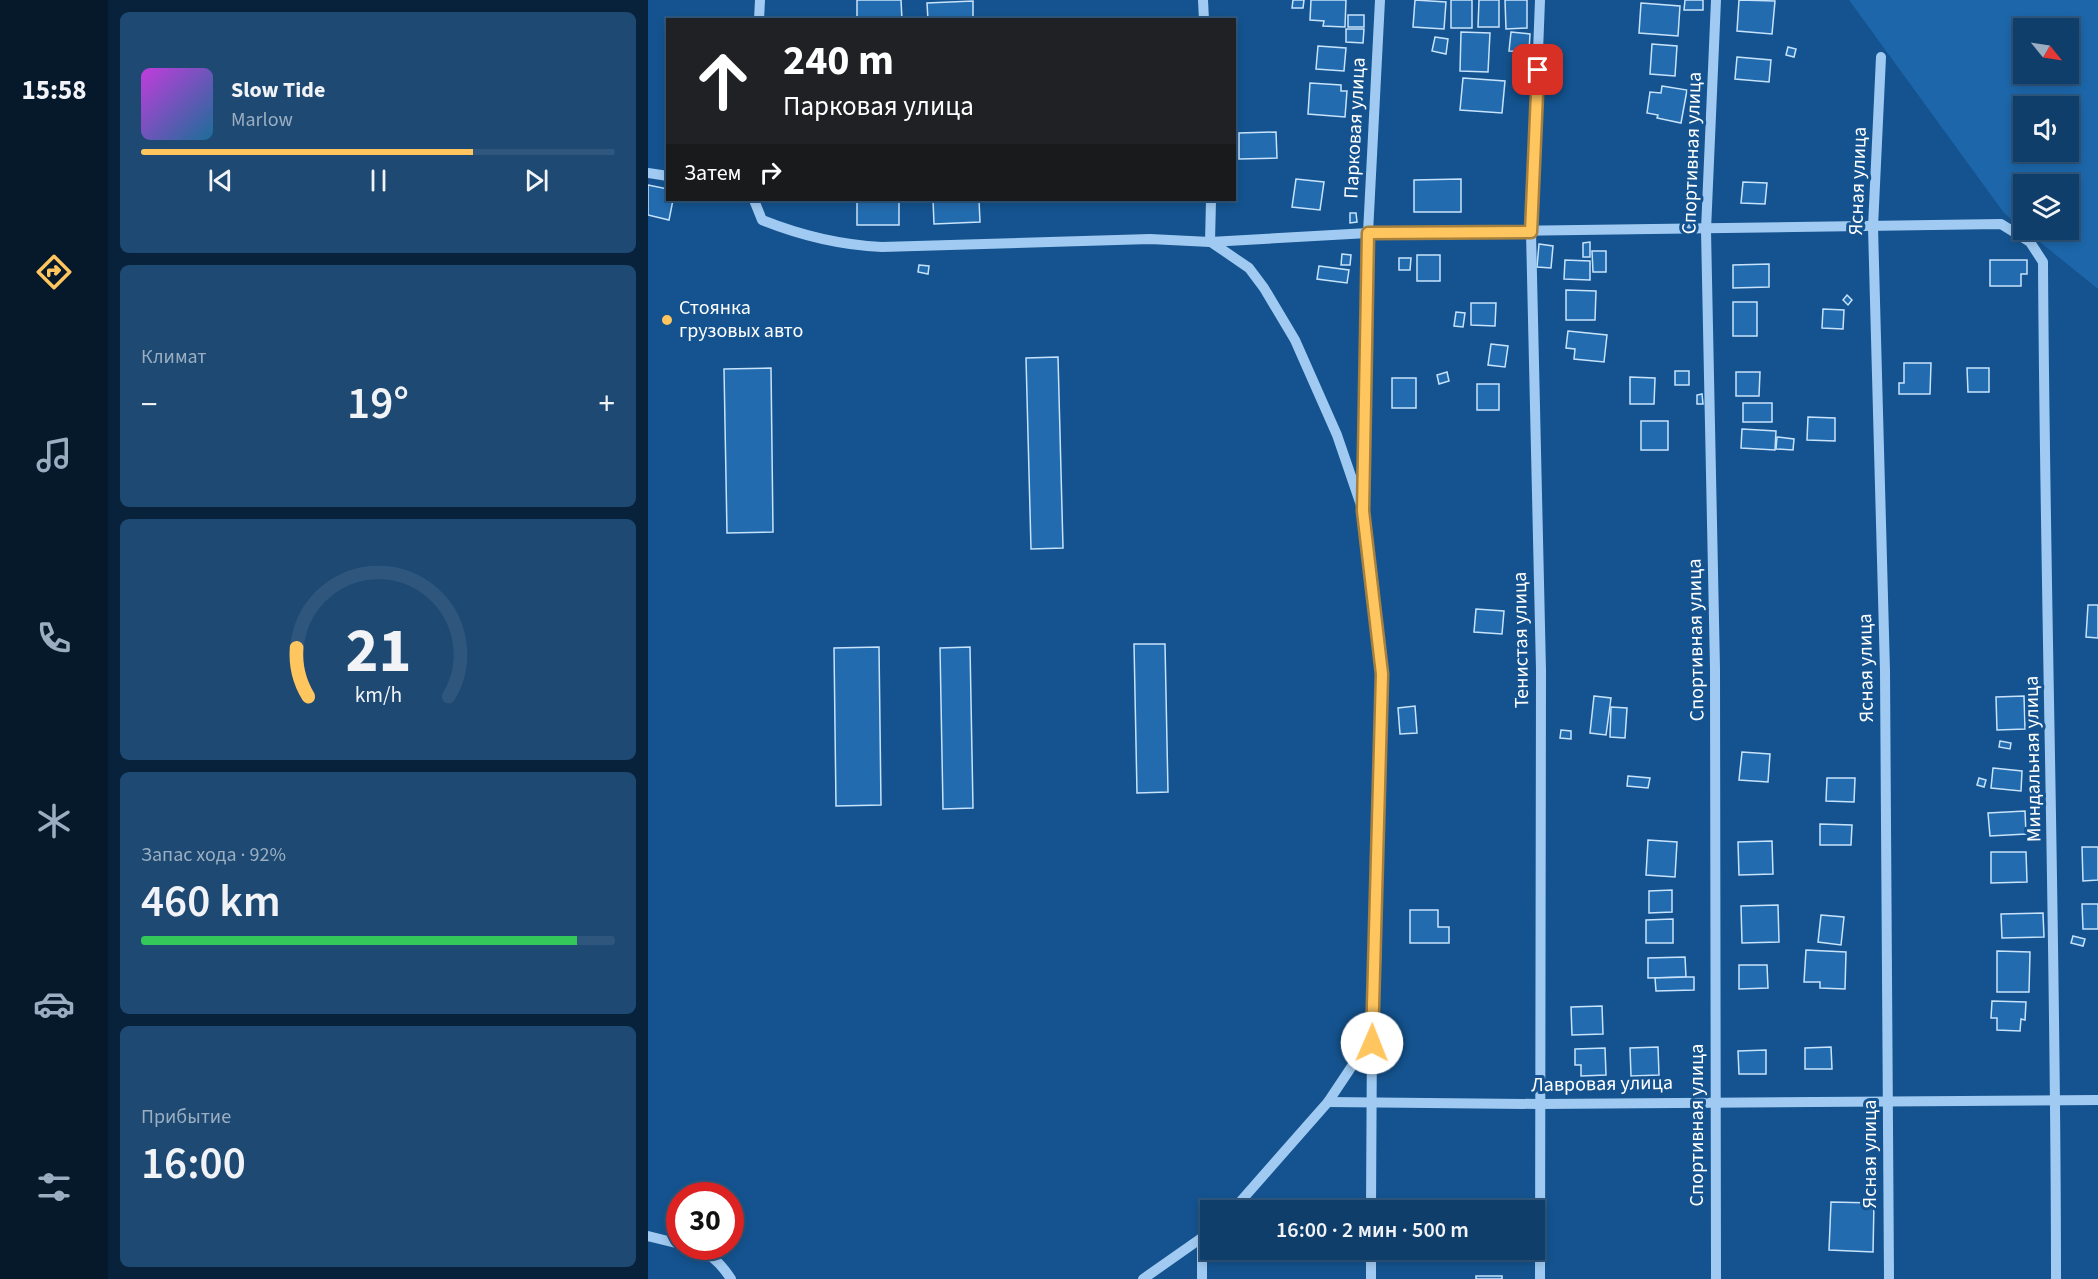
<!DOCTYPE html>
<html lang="ru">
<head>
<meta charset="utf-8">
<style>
	:root { --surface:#0f3e6b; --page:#1d4973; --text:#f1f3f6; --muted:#9baec1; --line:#2f577e; --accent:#ffc55f }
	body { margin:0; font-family:"Source Sans 3",sans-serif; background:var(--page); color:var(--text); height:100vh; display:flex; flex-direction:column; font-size:22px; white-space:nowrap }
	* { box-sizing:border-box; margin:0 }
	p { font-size:20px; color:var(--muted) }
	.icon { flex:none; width:33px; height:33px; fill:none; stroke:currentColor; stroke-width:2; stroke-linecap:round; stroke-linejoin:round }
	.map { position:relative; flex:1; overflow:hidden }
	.sheet { display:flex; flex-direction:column; gap:12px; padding:12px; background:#08223b; width:540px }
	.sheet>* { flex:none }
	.guide { position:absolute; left:18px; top:18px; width:570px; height:183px; border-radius:0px; box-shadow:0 3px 9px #0003,0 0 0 2px var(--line); background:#202124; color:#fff; overflow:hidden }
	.needle { width:39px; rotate:120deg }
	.buttons { position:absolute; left:1365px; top:18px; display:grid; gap:12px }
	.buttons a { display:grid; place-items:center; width:66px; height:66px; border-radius:0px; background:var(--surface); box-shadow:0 3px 9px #0003,0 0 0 2px var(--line); font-size:30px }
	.speed { position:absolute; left:18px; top:1182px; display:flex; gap:12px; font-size:30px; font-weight:700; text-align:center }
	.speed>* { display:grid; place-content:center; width:78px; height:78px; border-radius:50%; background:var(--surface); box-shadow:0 3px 9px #0003,0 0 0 2px var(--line); line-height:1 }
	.speed .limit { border:9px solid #d22; background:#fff; color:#111 }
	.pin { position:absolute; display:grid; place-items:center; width:51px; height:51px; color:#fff; margin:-26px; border-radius:12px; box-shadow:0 3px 9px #0006 }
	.me { position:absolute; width:66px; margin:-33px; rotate:1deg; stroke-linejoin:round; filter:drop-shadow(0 0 4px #0008) }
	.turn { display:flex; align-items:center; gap:21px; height:126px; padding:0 18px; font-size:27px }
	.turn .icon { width:78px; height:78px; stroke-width:2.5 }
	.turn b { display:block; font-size:42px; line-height:51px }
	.then { display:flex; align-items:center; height:57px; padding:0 18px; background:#0003; gap:12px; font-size:22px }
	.big { font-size:45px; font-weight:600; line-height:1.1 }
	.sheet .tile { flex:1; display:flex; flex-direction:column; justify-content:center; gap:9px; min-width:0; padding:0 21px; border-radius:9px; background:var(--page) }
	.sheet .dial { align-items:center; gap:0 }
	.dial svg { height:156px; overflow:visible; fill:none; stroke:var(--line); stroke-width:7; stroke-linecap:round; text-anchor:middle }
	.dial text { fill:var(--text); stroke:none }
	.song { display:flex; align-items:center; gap:18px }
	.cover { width:72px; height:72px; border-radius:9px; background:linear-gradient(135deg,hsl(290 70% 55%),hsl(200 70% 35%)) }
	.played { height:6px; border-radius:3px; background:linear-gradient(90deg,var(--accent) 70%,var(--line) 70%) }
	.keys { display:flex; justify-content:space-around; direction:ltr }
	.heat { display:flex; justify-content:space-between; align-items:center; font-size:33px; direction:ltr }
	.charge { height:9px; border-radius:4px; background:linear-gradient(90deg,#34c759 92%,var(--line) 0) }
	.trip { position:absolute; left:552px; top:1200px; width:345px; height:60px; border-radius:0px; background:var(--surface); box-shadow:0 3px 9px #0003,0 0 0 2px var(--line); font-weight:600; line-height:60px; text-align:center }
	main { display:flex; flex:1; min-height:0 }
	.menu { display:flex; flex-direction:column; width:108px; justify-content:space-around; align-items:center; background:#06192b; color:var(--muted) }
	.menu .icon { width:42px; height:42px }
	.menu .selected { color:var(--accent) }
	.menu b { font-size:27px; color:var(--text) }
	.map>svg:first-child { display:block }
	.green { fill:#1c66a9; fill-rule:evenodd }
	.building { fill:#226bae; stroke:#c7e3fc; stroke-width:1.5 }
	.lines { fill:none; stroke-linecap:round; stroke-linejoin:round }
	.minor { stroke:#a0caf1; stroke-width:10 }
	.route-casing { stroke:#a6803e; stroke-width:15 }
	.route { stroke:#ffc55f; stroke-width:10 }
	.poi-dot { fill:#ffc55f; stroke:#14538f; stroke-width:2 }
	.labels { text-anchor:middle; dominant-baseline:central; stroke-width:6; stroke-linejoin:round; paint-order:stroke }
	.street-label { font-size:20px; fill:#fff; stroke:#14538f }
	.poi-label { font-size:20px; fill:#fff; stroke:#14538f; text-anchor:start }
</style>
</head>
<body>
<main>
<nav class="menu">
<b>15:58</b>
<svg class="icon selected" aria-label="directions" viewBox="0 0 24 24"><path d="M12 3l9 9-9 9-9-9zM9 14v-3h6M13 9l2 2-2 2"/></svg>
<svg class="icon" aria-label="music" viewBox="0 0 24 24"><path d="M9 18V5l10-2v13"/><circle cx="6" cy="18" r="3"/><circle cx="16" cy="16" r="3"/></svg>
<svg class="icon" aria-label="phone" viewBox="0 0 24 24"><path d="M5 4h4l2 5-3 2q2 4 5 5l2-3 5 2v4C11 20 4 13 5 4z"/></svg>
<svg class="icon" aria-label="climate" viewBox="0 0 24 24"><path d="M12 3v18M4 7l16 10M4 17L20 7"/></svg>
<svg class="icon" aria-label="car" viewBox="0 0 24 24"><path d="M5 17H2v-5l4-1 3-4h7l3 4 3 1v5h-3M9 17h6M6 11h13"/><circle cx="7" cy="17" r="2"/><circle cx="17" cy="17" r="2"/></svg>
<svg class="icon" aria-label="filters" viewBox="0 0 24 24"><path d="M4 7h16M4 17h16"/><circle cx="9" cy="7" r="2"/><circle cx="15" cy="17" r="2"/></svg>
</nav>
<section class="sheet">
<div class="tile">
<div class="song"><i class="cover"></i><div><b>Slow Tide</b><p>Marlow</p></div></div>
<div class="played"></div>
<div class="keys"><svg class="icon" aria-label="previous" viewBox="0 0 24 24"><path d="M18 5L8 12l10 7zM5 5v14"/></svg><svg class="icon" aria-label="pause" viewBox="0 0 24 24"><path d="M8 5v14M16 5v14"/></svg><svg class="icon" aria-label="next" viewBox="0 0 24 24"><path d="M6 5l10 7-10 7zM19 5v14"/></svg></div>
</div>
<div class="tile"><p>Климат</p>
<div class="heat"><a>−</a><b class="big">19°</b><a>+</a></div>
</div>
<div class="tile dial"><svg viewBox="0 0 100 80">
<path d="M14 69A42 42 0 1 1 86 69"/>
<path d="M14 69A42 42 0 0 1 8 44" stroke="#ffc55f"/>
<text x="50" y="56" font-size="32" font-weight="700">21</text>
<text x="50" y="72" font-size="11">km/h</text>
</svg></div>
<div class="tile"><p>Запас хода · 92%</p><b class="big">460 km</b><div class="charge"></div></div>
<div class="tile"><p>Прибытие</p><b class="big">16:00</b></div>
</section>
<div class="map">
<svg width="1450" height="1279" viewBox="0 0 1450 1279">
	<rect width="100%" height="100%" fill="#14538f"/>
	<path class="green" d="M1201,0H1450V289L1377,230H1420V184H1376L1375,229L1356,213ZM1376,28H1420V74H1376ZM1376,106H1420V152H1376Z"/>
	<g class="building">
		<polygon points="209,0 253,0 254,20 209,20"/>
		<polygon points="645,0 656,0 655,8 644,8"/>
		<polygon points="663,0 698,0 697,27 675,26 676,21 662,20"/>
		<polygon points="767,0 798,2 796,29 765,27"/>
		<rect x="803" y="0" width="21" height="28"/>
		<polygon points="831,0 851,0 851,27 830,27"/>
		<polygon points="857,0 879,0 879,28 858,29"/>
		<polygon points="1037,0 1055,0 1055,10 1036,10"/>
		<polygon points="1091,0 1127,1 1124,34 1089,31"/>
		<polygon points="325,1 325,20 280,20 279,3"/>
		<polygon points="993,3 1032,6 1030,36 991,33"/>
		<rect x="700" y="15" width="16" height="12"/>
		<polygon points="698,29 716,29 715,43 698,42"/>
		<polygon points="813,32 842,33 840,72 812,71"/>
		<polygon points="863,32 882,34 881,52 861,51"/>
		<polygon points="787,37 800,39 798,54 784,51"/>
		<polygon points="1004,44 1029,46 1027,76 1002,74"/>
		<polygon points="670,46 698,48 696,71 668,69"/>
		<polygon points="1140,47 1148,49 1146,57 1138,55"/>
		<polygon points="1089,57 1123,60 1121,82 1087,79"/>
		<polygon points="815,78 857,81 854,113 812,110"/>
		<polygon points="662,83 693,85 693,91 699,91 697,117 660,114"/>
		<polygon points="1014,86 1039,90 1033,123 1009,118 1010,115 999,113 1002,92 1013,93"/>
		<polygon points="628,132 629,158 591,159 591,133"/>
		<polygon points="648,179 676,182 672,210 644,207"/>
		<polygon points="813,179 813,212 766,212 766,180"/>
		<polygon points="1095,182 1119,183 1117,204 1093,203"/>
		<polygon points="0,185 20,189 20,200 25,200 21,220 0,215"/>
		<rect x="209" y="200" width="42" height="25"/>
		<polygon points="285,200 331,200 332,222 286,224"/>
		<polygon points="702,213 708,213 709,222 702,223"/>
		<polygon points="942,242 942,257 935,257 935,243"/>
		<polygon points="891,244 905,246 903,268 889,267"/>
		<polygon points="944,251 958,251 958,272 945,272"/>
		<polygon points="694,254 703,255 702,265 693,265"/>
		<rect x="769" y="255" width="23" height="26"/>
		<polygon points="751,258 763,258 762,270 751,270"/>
		<polygon points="917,260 942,261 942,280 916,279"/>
		<polygon points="1342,260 1379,260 1379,274 1373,274 1373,286 1342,286"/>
		<polygon points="1121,264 1121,287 1085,288 1085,265"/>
		<polygon points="271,265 281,266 280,274 270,272"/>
		<polygon points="671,266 701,270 699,283 669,279"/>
		<polygon points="918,290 948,291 947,320 918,320"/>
		<polygon points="1199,295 1204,300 1200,305 1195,300"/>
		<rect x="1085" y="302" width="24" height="34"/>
		<polygon points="823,303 848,303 847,326 823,325"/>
		<polygon points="1175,309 1196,310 1195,329 1174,328"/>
		<polygon points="808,312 817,313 815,327 806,326"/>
		<polygon points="920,331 959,335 956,362 926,359 927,349 918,348"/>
		<polygon points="843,344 860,346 857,367 840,365"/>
		<polygon points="410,357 415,548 383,549 378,358"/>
		<polygon points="1256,363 1283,363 1282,394 1251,394 1251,383 1256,383"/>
		<polygon points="123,368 125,532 79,533 76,369"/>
		<polygon points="1319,368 1341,368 1341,392 1320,392"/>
		<rect x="1027" y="371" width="14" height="14"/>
		<polygon points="799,372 801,381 791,384 789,375"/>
		<polygon points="1088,372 1112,372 1111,396 1088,396"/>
		<polygon points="982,377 1007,378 1006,404 982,404"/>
		<rect x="744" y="378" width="24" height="30"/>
		<rect x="829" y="384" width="22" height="26"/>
		<polygon points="1054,394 1055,404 1049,404 1049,395"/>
		<rect x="1095" y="403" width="29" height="19"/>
		<polygon points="1160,417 1187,418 1187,441 1159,440"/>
		<rect x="993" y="421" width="27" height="29"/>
		<polygon points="1094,429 1128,431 1127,450 1093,448"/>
		<polygon points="1129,437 1146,439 1145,450 1128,449"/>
		<polygon points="1440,605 1450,605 1450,638 1438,637"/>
		<polygon points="828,609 856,611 854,634 826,632"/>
		<polygon points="486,644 517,644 520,792 489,793"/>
		<polygon points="231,647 233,805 188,806 186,648"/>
		<polygon points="322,647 325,808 295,809 292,648"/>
		<polygon points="946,696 963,698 958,735 942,733"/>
		<polygon points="1376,696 1377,729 1349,730 1348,697"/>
		<polygon points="767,706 769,733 752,734 750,708"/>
		<polygon points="963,707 979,708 977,738 962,737"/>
		<polygon points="913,730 923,731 923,739 912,738"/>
		<polygon points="1352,741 1363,743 1362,749 1351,747"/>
		<polygon points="1094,752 1122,754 1120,782 1091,780"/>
		<polygon points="1345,768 1374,771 1373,791 1343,788"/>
		<polygon points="980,776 1002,778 1000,788 979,786"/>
		<polygon points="1179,778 1207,778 1206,802 1178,801"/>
		<polygon points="1331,778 1338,780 1336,787 1329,785"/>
		<polygon points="1377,811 1378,834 1342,836 1340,813"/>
		<polygon points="1172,824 1204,825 1203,845 1172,845"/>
		<polygon points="1000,840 1029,842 1027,877 998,875"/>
		<polygon points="1124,841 1125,874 1091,875 1090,842"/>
		<polygon points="1434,847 1450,847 1450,880 1435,881"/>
		<polygon points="1343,852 1378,852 1379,882 1343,883"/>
		<polygon points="1024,890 1024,912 1001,913 1001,891"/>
		<polygon points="1434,904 1450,904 1450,929 1435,929"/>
		<polygon points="1130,905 1131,942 1094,943 1093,906"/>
		<polygon points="762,910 790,910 790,927 801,927 801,943 762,943"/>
		<polygon points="1395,913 1396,937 1354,938 1353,914"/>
		<polygon points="1173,915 1196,917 1193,945 1170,942"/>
		<polygon points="1025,919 1025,943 998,943 998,920"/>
		<polygon points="1425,936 1437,939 1435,946 1423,943"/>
		<polygon points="1158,950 1198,952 1197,989 1172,988 1172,982 1156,982"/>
		<polygon points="1349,951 1382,952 1381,992 1349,992"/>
		<polygon points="1037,957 1038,977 1000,978 1000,958"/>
		<polygon points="1091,965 1119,965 1120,988 1091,989"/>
		<polygon points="1038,977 1046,977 1046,990 1008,991 1007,978"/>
		<polygon points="1344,1001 1378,1002 1377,1020 1373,1019 1372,1031 1349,1030 1349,1018 1343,1018"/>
		<polygon points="954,1006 955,1034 924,1035 923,1007"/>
		<polygon points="1010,1047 1011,1075 983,1076 982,1048"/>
		<polygon points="1183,1047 1184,1069 1157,1069 1157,1048"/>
		<polygon points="957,1048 958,1075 933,1076 933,1065 927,1065 927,1049"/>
		<polygon points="1118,1050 1118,1074 1091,1074 1090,1051"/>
		<polygon points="1183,1202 1226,1203 1225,1252 1181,1250"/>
		<rect x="828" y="1276" width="26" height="3"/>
	</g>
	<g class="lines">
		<g class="minor">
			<polyline points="555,0 556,20"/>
			<polyline points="111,20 112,0"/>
			<polyline points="1233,57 1225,227 1237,671 1241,1279"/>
			<polyline points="0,173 20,176"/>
			<path d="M106,200L114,220C154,236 191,245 234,247L502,239L562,242L720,233L1353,224L1382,242L1395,262C1397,601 1408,940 1408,1279"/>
			<polyline points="562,242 563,200"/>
			<polyline points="563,242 601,268 616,288 647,340 689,435 715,511 734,674 728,969 724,1022 710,1057 680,1102 585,1210"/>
			<polyline points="715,501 720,233 732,0"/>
			<polyline points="680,1102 891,1104 1450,1100"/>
			<polyline points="723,1210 724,1028"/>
			<polyline points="0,1236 32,1244"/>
			<polyline points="554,1240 554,1279"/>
			<path d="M41,1246C61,1252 72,1262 83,1279"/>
			<polyline points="495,1279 562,1232"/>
			<polyline points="723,1279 723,1250"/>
			<polyline points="892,1279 893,670 883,232 892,0"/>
			<polyline points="1068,1279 1067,669 1058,230 1068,0"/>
		</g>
	</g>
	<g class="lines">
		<g class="route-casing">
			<polyline id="route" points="724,1043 734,674 715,511 720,233 883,232 890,70"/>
		</g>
		<use href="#route" class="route"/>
	</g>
	<circle class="poi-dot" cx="19" cy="320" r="6"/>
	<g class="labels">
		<g class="street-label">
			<text transform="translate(707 128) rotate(-87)">Парковая улица</text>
			<text transform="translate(1044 153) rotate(-88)">Спортивная улица</text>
			<text transform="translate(1210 181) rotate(-88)">Ясная улица</text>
			<text transform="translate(873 640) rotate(-91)">Тенистая улица</text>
			<text transform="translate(1048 640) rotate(-91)">Спортивная улица</text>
			<text transform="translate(1218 668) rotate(-91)">Ясная улица</text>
			<text transform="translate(1385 759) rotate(-91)">Миндальная улица</text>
			<text transform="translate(954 1084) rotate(-1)">Лавровая улица</text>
			<text transform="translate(1049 1125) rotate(-90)">Спортивная улица</text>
			<text transform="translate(1222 1154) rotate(-90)">Ясная улица</text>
		</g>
		<g class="poi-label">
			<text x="31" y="308">Стоянка<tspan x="31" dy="23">грузовых авто</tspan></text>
		</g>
	</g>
</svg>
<div class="buttons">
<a><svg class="needle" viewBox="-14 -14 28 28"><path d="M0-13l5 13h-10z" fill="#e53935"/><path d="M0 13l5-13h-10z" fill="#9baec1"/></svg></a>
<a><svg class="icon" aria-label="sound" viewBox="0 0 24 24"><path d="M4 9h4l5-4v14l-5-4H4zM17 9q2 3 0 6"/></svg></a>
<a><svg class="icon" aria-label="layers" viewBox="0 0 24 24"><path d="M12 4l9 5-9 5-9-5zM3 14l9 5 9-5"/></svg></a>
</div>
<div class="speed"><div class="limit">30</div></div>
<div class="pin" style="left:890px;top:70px;background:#d93025"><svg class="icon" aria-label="arrive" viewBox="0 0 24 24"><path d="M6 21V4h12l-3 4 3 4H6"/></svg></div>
<svg class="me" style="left:724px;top:1043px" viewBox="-20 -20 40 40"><circle r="19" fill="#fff"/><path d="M0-13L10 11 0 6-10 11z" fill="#ffc55f"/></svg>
<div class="trip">16:00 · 2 мин · 500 m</div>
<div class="guide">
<div class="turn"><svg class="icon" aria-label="ahead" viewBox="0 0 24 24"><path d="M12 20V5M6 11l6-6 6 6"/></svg><div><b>240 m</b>Парковая улица</div></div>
<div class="then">Затем<svg class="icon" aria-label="right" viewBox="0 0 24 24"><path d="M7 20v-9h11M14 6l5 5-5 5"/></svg></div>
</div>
</div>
</main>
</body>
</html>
